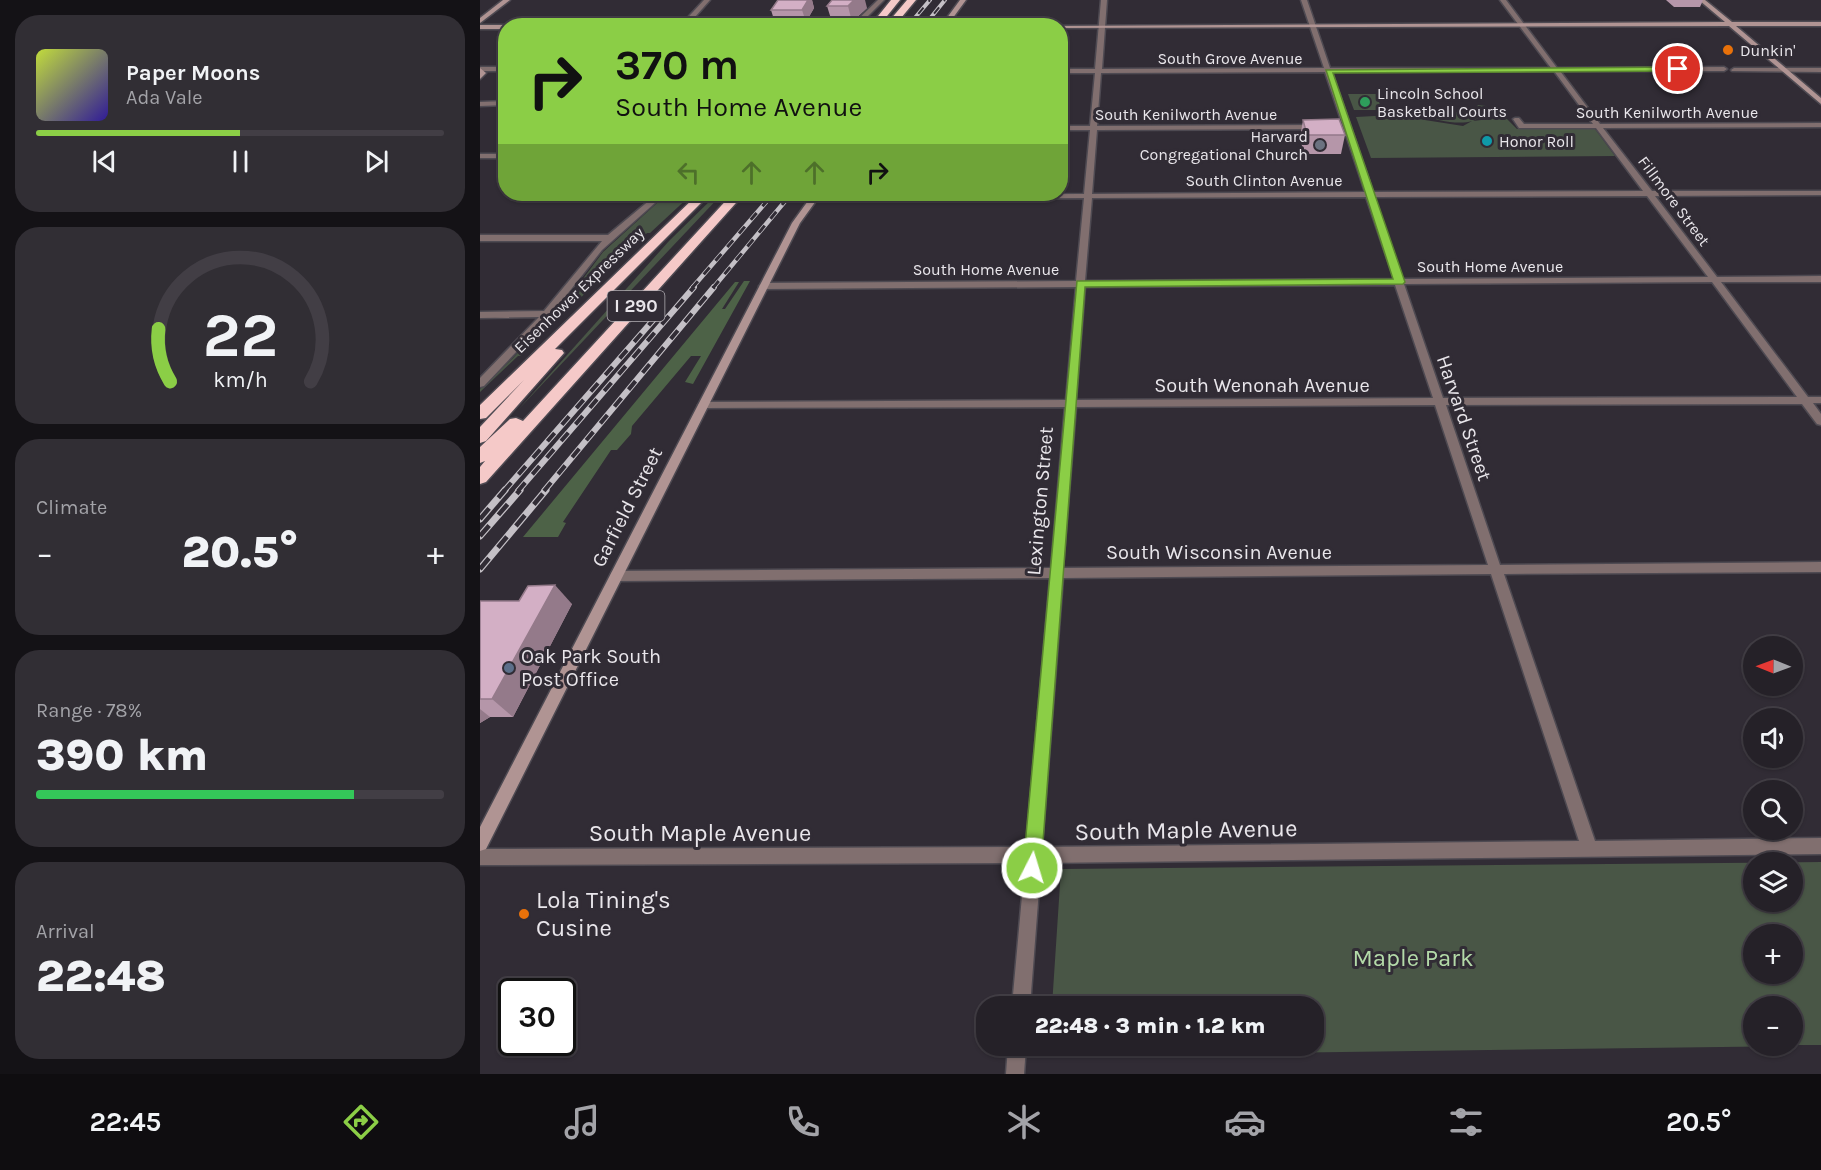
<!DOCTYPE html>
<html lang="en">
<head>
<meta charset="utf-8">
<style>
	:root { --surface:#252128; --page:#312e34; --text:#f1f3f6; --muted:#a3a3a8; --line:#423e45; --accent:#8bce46 }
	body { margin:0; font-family:Karla,sans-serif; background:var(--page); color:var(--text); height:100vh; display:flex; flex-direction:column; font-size:22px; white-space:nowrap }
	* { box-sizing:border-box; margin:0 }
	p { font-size:20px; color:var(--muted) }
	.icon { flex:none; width:33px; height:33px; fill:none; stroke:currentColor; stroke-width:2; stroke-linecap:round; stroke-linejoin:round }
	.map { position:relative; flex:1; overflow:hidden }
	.side { display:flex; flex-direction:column; gap:15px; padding:15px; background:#141216; width:480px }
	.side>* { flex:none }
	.top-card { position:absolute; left:18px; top:18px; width:570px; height:183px; border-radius:24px; box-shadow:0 2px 4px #0004,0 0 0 2px var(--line); background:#8bce46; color:#111; overflow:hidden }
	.needle { width:39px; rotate:271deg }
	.buttons { position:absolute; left:1263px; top:636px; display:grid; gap:12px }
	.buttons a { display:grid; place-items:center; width:60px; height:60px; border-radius:50%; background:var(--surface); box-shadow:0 2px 4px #0004,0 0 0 2px var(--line); font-size:30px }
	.speed { position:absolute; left:18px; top:978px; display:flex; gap:12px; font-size:30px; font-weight:700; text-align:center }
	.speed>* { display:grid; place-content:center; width:78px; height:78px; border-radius:50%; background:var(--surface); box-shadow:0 2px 4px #0004,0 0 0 2px var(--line); line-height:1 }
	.speed .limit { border:3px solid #111; border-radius:9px; background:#fff; color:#111 }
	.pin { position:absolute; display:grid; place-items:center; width:51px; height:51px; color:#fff; margin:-26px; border:3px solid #fff; border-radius:50%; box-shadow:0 2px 6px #0007 }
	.me { position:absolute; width:66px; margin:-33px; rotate:5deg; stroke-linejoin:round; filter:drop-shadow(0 0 4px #0008) }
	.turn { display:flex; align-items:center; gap:21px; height:126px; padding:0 18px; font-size:27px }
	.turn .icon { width:78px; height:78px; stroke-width:2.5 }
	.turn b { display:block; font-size:42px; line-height:51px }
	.lanes { display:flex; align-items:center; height:57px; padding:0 18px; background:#0003; justify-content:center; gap:30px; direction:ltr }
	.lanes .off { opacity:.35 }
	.big { font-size:45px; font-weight:800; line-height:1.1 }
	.side .card { flex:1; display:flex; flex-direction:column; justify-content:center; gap:9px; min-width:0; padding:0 21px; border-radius:24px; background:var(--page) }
	.side .dial { align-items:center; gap:0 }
	.dial svg { height:156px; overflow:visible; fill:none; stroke:var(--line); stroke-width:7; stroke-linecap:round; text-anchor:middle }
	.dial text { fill:var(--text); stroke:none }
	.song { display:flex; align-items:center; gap:18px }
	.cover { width:72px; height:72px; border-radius:9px; background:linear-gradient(135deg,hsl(70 70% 55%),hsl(250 70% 35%)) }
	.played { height:6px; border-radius:3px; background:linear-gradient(90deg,var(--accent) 50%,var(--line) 50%) }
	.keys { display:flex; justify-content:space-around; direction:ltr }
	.heat { display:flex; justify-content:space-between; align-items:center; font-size:33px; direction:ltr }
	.charge { height:9px; border-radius:4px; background:linear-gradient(90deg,#34c759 78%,var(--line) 0) }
	.trip { position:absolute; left:496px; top:996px; width:348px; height:60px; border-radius:24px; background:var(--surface); box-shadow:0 2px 4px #0004,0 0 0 2px var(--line); font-weight:800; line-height:60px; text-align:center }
	.tabs { display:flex; height:96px; justify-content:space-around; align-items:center; background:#0f0d10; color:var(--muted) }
	.tabs .icon { width:42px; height:42px }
	.tabs .selected { color:var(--accent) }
	.tabs b { font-size:27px; color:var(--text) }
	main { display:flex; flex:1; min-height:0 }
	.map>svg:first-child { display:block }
	.green { fill:#495646; fill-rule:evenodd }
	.forest { fill:#4d6247 }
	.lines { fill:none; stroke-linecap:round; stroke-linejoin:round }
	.street-casing { stroke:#4e4a52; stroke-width:3 }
	.secondary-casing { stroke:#4e4a52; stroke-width:3 }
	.highway-casing { stroke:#4e4a52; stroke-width:3 }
	.street { fill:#816f6f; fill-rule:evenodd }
	.secondary { fill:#b09493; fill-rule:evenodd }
	.highway { fill:#f5c9c8; fill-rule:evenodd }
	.rail-far3-casing { stroke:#c4c0c6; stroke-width:4 }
	.rail-far2-casing { stroke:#c4c0c6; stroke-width:4.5 }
	.rail-far1-casing { stroke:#c4c0c6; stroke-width:6 }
	.rail-casing { stroke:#c4c0c6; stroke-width:7 }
	.rail-far3 { stroke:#312c35; stroke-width:2; stroke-dasharray:8; stroke-linecap:butt }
	.rail-far2 { stroke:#312c35; stroke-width:3; stroke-dasharray:9; stroke-linecap:butt }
	.rail-far1 { stroke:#312c35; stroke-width:4; stroke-dasharray:11; stroke-linecap:butt }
	.rail { stroke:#312c35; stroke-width:4.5; stroke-dasharray:14; stroke-linecap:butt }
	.wall { fill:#b596a9 }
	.shaded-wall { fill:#947a8a }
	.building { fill:#d3afc5; stroke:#947a8a; stroke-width:1.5 }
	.route { fill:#8bce46; stroke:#5a862e; stroke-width:1.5 }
	.food-dot { fill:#e8710a; stroke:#312c35; stroke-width:2 }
	.leisure-dot { fill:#2e9e5b; stroke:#312c35; stroke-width:2 }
	.culture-dot { fill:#0f9aa8; stroke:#312c35; stroke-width:2 }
	.worship-dot { fill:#6b7280; stroke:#312c35; stroke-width:2 }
	.service-dot { fill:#5c6f8a; stroke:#312c35; stroke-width:2 }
	.labels { text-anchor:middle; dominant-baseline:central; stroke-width:6; stroke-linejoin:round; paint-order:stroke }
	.far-poi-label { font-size:16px; fill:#e9e6eb; stroke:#312c35; text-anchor:start }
	.far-street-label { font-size:16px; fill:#e9e6eb; stroke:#312c35 }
	.shield { fill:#312c35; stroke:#b2aeb4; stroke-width:1.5 }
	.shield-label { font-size:18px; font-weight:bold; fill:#e9e6eb }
	.street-label { font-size:20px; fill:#e9e6eb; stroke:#312c35 }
	.poi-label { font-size:20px; fill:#e9e6eb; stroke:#312c35; text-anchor:start }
	.near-street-label { font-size:24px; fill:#e9e6eb; stroke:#312c35 }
	.near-poi-label { font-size:24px; fill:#e9e6eb; stroke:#312c35; text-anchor:start }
	.near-park-label { font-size:24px; fill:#b3daa8; stroke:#312c35 }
</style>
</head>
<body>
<main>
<section class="side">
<div class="card">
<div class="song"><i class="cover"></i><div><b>Paper Moons</b><p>Ada Vale</p></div></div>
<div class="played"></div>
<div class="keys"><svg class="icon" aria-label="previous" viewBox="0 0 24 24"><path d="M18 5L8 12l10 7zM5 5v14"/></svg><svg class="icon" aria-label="pause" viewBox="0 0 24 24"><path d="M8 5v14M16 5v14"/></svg><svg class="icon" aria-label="next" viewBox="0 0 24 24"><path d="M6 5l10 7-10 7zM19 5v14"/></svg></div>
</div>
<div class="card dial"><svg viewBox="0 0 100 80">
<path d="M14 69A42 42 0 1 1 86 69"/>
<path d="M14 69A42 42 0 0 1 8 42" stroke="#8bce46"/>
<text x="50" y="56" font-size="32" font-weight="700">22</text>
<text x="50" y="72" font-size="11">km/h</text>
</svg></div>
<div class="card"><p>Climate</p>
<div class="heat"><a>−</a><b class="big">20.5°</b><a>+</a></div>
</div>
<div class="card"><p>Range · 78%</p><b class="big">390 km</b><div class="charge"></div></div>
<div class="card"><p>Arrival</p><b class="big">22:48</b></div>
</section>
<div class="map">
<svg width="1341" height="1074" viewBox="0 0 1341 1074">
	<rect width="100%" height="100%" fill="#312c35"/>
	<g class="green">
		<polygon points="868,94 896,94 902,110 874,110"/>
		<path d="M998,105L1006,106L1010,112L993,121L1025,117L1037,129H1115L1135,156L891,158L876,117L913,115L983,126L992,121C980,125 954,121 944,114L994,111Z"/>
		<polygon points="187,194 212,194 170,233 167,233 41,356 38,356 0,392 0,389 33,358 78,309 81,308 123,252"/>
		<polygon points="237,194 242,194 37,411 189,241"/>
		<path d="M1341,862V1045H1313L1312,1006H1274V1046H1311L569,1056V1046H834V1006H572L581,869ZM1274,862H1312V902H1274ZM1274,934H1312V974H1274Z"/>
	</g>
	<polygon class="forest" points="264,281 270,281 213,384 205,382 221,356 211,356 152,426 151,434 137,450 131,450 83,522 86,523 78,537 43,537 255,282 259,282 242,309 245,309"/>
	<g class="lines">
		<g class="street-casing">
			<g id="street">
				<polygon points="224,0 230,0 207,26 200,26"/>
				<polygon points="398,0 404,0 378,26 371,26"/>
				<path d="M621,0H627L622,69L844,68L821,0H827L850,68H1071L1020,0H1026L1077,68L1244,67L1247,69L1244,71H1080L1120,124L1341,123V127L1123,128L1172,191H1341V195L1175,196L1237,277L1341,276V282H1241L1328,397H1341V403H1333L1341,414V425L1337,424L1322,404L966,405L1020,565L1341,562V572L1024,574L1115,841L1341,838V854L561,863L550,1006H532L545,863L0,865V849L546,847L570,578L136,581L132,580L130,576L132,572L136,571L571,568L585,407L223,408L218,405L223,402L586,400L596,287L284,289L279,286L284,283L596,281L604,198L334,199L330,197L334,195L604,194L610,130H580V126H610L615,73H580V69H615ZM1074,71L1113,124H1044L1039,118H1035L1033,119L1039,128H1116L1163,191L893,192L852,72ZM845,72L885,192L612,194L617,130L837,129L841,127L837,125L617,126L621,73ZM1167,196L1228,277L922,279L894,197ZM886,197L914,279L605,281L612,198ZM1232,282L1317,397L963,398L924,284ZM915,285L953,398L596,400L605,287ZM955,405L1008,565L583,568L596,407ZM1011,574L1099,841L562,847L583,578Z"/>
				<rect x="0" y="67" width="26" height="4"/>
				<polygon points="1254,68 1341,68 1341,72 1252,71 1251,70"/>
				<polygon points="26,101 26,105 0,106 0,102"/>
				<rect x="0" y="154" width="26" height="4"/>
				<polygon points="177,194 185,194 122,250 70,316 4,386 0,387 0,378 59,317 0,318 0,312 64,311 122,241 0,241 0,235 128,235"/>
				<polygon points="528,1046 546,1046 544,1074 526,1074"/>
			</g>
		</g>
		<g class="secondary-casing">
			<g id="secondary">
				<polygon points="23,0 30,0 0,23 0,18"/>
				<polygon points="480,0 486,0 467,26 461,26"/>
				<polygon points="1219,0 1225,0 1252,22 1341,22 1341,26 1256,26 1341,98 1341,104 1249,26 580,28 580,26 576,26 1245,22"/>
				<polygon points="0,25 26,25 27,26 26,29 0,29"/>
				<polygon points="0,68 6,73 0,79"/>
				<polygon points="333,194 341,194 320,223 6,849 0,851 0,827 312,223"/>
			</g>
		</g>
		<g class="highway-casing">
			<g id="highway">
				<polygon points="411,0 420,0 399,26 390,26"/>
				<polygon points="427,0 436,0 416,24 410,24 410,20"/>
				<polygon points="218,194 230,194 75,349 82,350 84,353 6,441 0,443 0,427 44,380 6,418 0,419 0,405"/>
				<polygon points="252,194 264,194 6,482 0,484 0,467 5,461 0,463 0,447 30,419 36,418 43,421"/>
			</g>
		</g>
		<use href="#street" class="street"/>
		<use href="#secondary" class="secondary"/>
		<use href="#highway" class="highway"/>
		<g class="rail-far3-casing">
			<g id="rail-far3">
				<polyline points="428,26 450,0"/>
				<polyline points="444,26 465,0"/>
			</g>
		</g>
		<g class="rail-far2-casing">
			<g id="rail-far2">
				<polyline points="212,288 293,194"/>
				<polyline points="233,288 311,194"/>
			</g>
		</g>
		<g class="rail-far1-casing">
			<g id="rail-far1">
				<polyline points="24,491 175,318"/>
				<polyline points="38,491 214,287"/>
				<polyline points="64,491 234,287"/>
			</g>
		</g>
		<g class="rail-casing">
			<g id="rail">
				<polyline points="0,519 25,490"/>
				<polyline points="0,536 40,490"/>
				<polyline points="0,569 66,490"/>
			</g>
		</g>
		<use href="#rail-far3" class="rail-far3"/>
		<use href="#rail-far2" class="rail-far2"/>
		<use href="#rail-far1" class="rail-far1"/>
		<use href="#rail" class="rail"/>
	</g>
	<g class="wall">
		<polygon points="298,0 332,0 334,8 326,22 295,23 291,10"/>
		<polygon points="352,0 387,8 372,22 352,22 347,6"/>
		<polygon points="1186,0 1223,0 1220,7 1194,7"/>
		<polygon points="823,120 865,135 861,154 824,154 820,138"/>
		<polygon points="0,601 92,604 33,717 10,717 0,723"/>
	</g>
	<g class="shaded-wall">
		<polygon points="328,0 332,0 334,8 326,22 322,10"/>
		<polygon points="374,0 385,0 387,8 372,22 368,6"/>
		<polygon points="75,585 92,604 33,717 12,699"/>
		<polygon points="0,709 10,717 0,723"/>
	</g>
	<g class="building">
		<polygon points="298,0 328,0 322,10 291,10"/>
		<polygon points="352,0 374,0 368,6 347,6"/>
		<polygon points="859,119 865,135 827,135 823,120"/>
		<polygon points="75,585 12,699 0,699 0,601 39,601 48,586"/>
	</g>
	<polygon class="route" points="1198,67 1201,71 853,73 925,282 923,284 605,287 561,868 558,874 552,877 546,874 543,868 597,281 913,279 846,70"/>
	<g class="food-dot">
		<circle cx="1248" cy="50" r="6"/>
		<circle cx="44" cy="914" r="6"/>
	</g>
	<circle class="leisure-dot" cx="885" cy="102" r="6"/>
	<circle class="culture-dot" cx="1007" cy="141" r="6"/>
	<circle class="worship-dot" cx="840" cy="145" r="6"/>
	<circle class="service-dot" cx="29" cy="668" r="6"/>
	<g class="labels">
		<g class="far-poi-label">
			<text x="1260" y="50">Dunkin'</text>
			<text x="897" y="93">Lincoln School<tspan x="897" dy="18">Basketball Courts</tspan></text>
			<text x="828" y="136" text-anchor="end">Harvard<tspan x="828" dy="18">Congregational Church</tspan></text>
			<text x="1019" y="141">Honor Roll</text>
		</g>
		<g class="far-street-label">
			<text x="750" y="58">South Grove Avenue</text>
			<text x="1187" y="112">South Kenilworth Avenue</text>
			<text x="706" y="114">South Kenilworth Avenue</text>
			<text x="784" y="180">South Clinton Avenue</text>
			<text transform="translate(1194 201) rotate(53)">Fillmore Street</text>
			<text x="1010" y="266">South Home Avenue</text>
			<text x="506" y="269">South Home Avenue</text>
			<text transform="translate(99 290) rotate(-44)">Eisenhower Expressway</text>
		</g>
		<rect class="shield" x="127.5" y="291" width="57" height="30" rx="4.5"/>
		<g class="shield-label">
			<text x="156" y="306">I 290</text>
		</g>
		<g class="street-label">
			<text x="782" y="385">South Wenonah Avenue</text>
			<text transform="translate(984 418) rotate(71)">Harvard Street</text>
			<text transform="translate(560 501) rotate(-85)">Lexington Street</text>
			<text transform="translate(147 507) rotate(-63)">Garfield Street</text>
			<text x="739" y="552">South Wisconsin Avenue</text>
		</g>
		<g class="poi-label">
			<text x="41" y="656">Oak Park South<tspan x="41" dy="23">Post Office</tspan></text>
		</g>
		<g class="near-street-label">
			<text transform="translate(706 830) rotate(-1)">South Maple Avenue</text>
			<text x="220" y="833">South Maple Avenue</text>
		</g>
		<g class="near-poi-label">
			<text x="56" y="900">Lola Tining's<tspan x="56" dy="28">Cusine</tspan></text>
		</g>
		<g class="near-park-label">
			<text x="933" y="958">Maple Park</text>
		</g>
	</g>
</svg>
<div class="buttons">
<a><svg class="needle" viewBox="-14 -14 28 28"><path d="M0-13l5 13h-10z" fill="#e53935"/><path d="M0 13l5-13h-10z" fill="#a3a3a8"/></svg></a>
<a><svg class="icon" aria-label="sound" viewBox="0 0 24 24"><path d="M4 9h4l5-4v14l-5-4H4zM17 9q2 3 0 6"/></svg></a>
<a><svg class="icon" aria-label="search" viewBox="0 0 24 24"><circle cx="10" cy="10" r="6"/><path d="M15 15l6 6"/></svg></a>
<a><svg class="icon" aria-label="layers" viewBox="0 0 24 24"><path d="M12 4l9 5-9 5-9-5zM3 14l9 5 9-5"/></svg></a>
<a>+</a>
<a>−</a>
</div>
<div class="speed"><div class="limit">30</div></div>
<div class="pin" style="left:1198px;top:69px;background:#d93025"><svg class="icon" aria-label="arrive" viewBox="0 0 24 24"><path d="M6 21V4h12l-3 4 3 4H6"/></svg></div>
<svg class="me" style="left:552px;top:868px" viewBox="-20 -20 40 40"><circle r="17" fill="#8bce46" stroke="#fff" stroke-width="3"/><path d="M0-11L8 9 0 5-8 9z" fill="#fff"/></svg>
<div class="trip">22:48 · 3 min · 1.2 km</div>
<div class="top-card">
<div class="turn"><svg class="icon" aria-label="right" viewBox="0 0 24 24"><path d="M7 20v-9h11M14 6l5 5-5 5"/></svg><div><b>370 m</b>South Home Avenue</div></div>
<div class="lanes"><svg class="icon off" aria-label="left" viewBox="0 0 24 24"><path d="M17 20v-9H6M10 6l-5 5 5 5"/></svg><svg class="icon off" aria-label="ahead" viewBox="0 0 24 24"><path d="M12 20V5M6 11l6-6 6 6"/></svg><svg class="icon off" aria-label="ahead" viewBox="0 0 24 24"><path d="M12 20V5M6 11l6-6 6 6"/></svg><svg class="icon" aria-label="right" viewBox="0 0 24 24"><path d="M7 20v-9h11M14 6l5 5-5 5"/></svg></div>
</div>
</div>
</main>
<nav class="tabs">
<b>22:45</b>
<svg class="icon selected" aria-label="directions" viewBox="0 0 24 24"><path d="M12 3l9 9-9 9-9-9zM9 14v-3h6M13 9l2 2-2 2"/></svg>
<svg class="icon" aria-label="music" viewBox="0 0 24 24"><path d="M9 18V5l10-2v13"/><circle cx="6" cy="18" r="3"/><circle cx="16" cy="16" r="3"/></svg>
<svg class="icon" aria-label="phone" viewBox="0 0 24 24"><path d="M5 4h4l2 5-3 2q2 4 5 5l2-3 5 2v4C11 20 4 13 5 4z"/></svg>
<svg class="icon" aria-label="climate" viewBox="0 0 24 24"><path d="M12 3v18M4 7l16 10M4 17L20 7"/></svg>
<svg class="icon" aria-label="car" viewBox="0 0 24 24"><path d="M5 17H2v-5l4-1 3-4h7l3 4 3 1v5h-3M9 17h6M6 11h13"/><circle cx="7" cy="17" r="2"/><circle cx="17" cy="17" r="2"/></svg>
<svg class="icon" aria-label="filters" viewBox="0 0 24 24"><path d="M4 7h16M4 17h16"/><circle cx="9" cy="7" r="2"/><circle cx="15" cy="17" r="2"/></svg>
<b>20.5°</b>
</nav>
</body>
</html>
